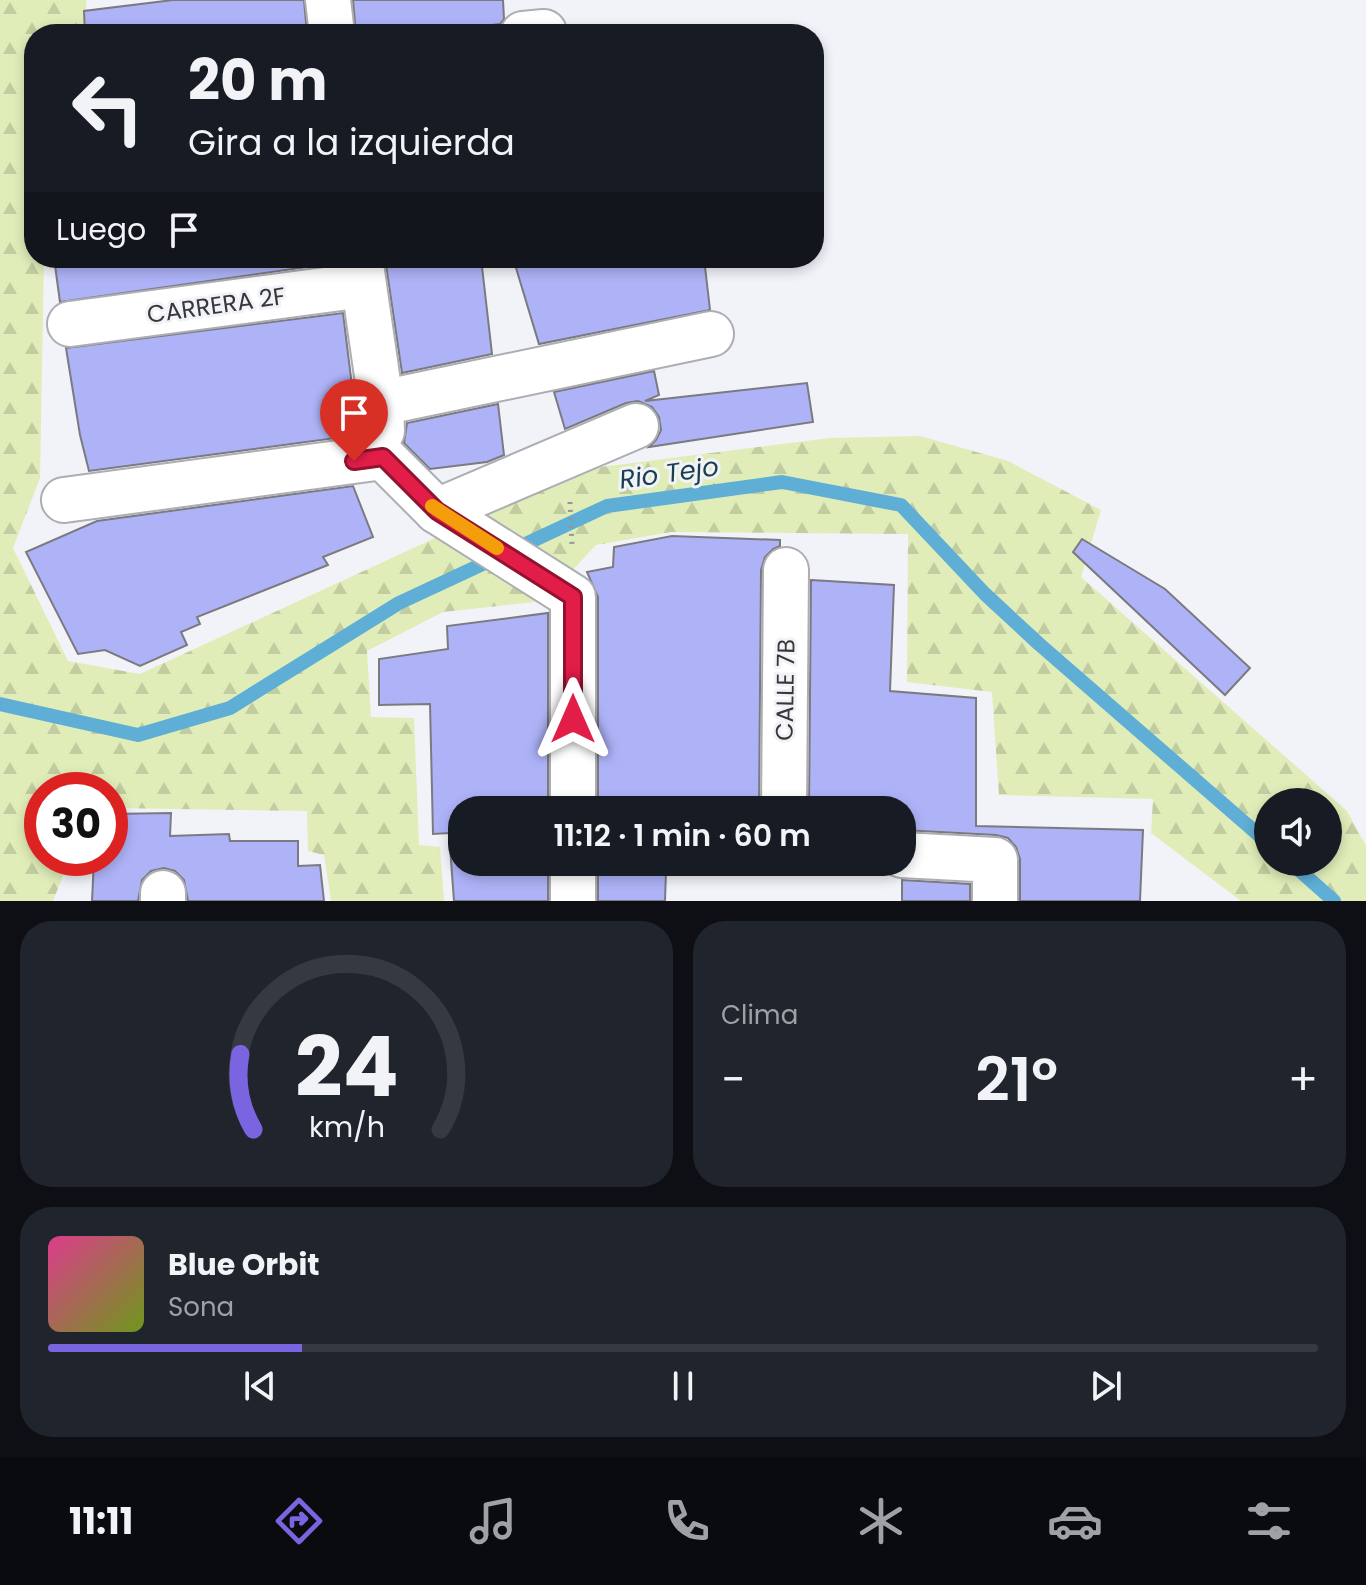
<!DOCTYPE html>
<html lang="es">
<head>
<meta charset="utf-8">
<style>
	:root { --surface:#171b24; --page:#20242c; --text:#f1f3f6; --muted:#9ea1a6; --line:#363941; --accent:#7a64df }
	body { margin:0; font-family:Poppins,sans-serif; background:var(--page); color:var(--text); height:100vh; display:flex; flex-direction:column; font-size:30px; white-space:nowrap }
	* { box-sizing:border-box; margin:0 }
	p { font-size:26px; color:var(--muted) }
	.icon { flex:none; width:44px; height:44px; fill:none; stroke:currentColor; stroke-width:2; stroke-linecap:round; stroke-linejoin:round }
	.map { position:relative; height:901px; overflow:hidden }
	.side { display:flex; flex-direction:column; gap:20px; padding:20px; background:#0d0f14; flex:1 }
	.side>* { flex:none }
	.banner { position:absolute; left:24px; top:24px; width:800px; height:244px; border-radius:32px; box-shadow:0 4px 12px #0003; background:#171b24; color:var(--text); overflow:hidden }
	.controls { position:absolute; left:1254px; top:788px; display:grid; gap:16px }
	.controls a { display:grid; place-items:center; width:88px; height:88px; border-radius:50%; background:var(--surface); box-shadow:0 4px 12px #0003; font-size:40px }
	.speed { position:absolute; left:24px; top:772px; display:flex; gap:16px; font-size:40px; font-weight:700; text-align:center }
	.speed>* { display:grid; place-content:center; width:104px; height:104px; border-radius:50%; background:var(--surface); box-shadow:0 4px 12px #0003; line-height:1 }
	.speed .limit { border:12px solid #d22; background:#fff; color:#111 }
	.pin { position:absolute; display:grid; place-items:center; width:68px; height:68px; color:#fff; margin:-82px -34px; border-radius:50% 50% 50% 0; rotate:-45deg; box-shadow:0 0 8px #0007 }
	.pin .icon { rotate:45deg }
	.me { position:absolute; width:88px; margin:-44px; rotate:0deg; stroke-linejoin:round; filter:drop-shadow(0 0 6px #0008) }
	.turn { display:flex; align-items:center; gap:28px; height:168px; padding:0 32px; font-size:36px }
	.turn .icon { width:104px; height:104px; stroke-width:2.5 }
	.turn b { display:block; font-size:56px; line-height:68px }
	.then { display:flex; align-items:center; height:76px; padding:0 32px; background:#0003; gap:16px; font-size:30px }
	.big { font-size:60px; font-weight:600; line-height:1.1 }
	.side .card { flex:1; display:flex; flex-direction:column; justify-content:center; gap:12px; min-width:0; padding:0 28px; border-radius:32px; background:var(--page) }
	.side .dial { align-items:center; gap:0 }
	.dial svg { height:208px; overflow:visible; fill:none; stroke:var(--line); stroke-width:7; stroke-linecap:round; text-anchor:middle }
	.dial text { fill:var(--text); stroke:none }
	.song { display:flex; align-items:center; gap:24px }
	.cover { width:96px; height:96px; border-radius:12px; background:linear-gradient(135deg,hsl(330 70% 55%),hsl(80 70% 35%)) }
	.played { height:8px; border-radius:4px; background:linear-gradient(90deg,var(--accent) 20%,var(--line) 20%) }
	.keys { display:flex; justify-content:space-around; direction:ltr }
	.heat { display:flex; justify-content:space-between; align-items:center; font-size:44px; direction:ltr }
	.side .tiles { flex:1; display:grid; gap:20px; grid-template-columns:1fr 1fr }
	.card:last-child { grid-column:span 2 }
	.trip { position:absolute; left:448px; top:796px; width:468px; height:80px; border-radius:32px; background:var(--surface); box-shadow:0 4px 12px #0003; font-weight:600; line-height:80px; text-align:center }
	.menu { display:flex; height:128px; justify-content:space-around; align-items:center; background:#090b0e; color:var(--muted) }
	.menu .icon { width:56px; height:56px }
	.menu .selected { color:var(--accent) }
	.menu b { font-size:36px; color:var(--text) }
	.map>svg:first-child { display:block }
	.forest { fill:url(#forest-firs); fill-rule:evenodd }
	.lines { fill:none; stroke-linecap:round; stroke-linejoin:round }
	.stream { stroke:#5eaed6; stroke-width:14 }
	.building { fill:#aeb3f8; stroke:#7a7a7f; stroke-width:2 }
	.minor-casing { stroke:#adaeb3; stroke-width:48 }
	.path { stroke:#96969a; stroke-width:5; stroke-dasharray:2 6; stroke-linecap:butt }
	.minor { stroke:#fff; stroke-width:44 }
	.route-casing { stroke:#92132f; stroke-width:20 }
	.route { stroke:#e11d48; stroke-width:14 }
	.slow { stroke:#f59e0b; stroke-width:14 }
	.labels { text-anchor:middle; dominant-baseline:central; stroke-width:6; stroke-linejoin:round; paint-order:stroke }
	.street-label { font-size:24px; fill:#38383a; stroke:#f2f3f8 }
	.water-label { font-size:26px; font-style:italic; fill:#1a3e4f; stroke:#f2f3f8 }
</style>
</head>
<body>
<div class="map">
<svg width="1366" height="901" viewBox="0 0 1366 901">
	<defs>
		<pattern id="forest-firs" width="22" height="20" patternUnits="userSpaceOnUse" patternTransform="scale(2)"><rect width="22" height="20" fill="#e0edb9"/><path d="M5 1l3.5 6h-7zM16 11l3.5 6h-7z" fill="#c1cca0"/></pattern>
	</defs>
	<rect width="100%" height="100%" fill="#f2f3f8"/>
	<path class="forest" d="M0,0H86L88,34H34V258H44L40,478L13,548L68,661L140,674L585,469L830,438L920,436L1008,461L1101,510L1081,577L1347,811L1366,846V901H1241L1151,833L1153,799L999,795L992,692L907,682L908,534L671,532L596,545L544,601L443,612L367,651L371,717L414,718L419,845L440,847L444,901H331L324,855L308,851L307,811L110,808V790H42V858H70L53,901H0ZM1268,802H1328V862H1268Z"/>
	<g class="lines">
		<g class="stream">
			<polyline points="0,704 138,735 230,708 399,603 607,506 782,482 901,505 985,594 1039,644 1268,843"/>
			<polyline points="1290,862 1334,901"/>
		</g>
	</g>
	<g class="building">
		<polygon points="173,0 304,0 307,34 85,34 84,11"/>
		<polygon points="353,0 503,0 504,19 500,24 415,34 356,34"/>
		<polygon points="54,258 336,258 336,263 60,302"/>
		<polygon points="385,258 481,258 492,354 402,373"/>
		<polygon points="513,258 704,258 710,310 539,344"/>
		<polygon points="343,313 358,435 89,471 80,435 66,348"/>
		<polygon points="654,371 659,395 645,401 807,383 813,422 649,447 656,440 661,430 659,417 652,407 638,401 626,403 565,429 554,392"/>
		<polygon points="498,404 504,455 487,462 430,469 404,443 407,423"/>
		<polygon points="353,486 373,537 323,557 328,565 197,617 200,624 181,632 187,645 140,666 105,650 78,654 26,552 97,521"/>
		<polygon points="672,536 780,540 780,546 773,549 765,557 761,570 759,810 598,810 598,597 587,572 613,567 614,547"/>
		<polygon points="1082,539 1165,589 1250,668 1225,695 1073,552"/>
		<polygon points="811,580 894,585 890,691 976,698 976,826 1143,830 1140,901 1020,901 1020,859 1016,847 1008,838 996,835 902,830 902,810 809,810"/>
		<polygon points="548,613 548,810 462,810 462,862 548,862 548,901 454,901 449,833 433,834 430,704 379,705 379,659 448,649 447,626"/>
		<polygon points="171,813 170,836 229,834 230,841 298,841 298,866 320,865 324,901 188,901 184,880 175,871 164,868 151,871 142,880 138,901 92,901 94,858 110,858 110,814"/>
		<polygon points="598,868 666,871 665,901 598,901"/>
		<polygon points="902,880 970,884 970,901 902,901"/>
	</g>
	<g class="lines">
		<g class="minor-casing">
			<g id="minor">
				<polyline points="328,0 332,34"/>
				<polyline points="523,34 544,32"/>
				<polyline points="360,258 381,403 382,431"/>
				<polyline points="70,324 363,285"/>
				<polyline points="381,403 711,334"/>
				<polyline points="383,457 437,511 573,597 573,810"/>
				<polyline points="64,500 383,457"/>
				<polyline points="437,511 636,426"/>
				<polyline points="784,810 786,570"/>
				<polyline points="902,855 995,860 995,901"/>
				<polyline points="573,862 573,901"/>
				<polyline points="163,901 163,893"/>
			</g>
		</g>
		<polyline class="path" points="570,502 572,544"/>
		<use href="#minor" class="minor"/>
	</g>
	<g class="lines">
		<g class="route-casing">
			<polyline id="route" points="354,461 383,457 437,511 573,597 573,719"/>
		</g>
		<use href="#route" class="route"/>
		<polyline class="slow" points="432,506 497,548"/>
	</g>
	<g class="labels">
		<g class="street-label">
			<text transform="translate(216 305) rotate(-8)">CARRERA 2F</text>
			<text transform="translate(785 690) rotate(-89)">CALLE 7B</text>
		</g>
		<g class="water-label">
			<text transform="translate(669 473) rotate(-8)">Rio Tejo</text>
		</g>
	</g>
</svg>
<div class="controls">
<a><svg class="icon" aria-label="sound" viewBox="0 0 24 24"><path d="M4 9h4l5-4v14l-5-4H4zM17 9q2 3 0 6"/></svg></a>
</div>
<div class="speed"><div class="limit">30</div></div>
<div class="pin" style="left:354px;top:461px;background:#d93025"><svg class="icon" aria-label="arrive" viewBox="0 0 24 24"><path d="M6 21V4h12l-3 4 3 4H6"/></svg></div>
<svg class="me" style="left:573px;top:719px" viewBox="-20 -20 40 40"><path d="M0-17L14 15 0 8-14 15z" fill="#e11d48" stroke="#fff" stroke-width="4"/></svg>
<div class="trip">11:12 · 1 min · 60 m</div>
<div class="banner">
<div class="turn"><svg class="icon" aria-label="left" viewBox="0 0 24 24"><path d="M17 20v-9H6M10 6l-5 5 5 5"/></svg><div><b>20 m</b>Gira a la izquierda</div></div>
<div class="then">Luego<svg class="icon" aria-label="arrive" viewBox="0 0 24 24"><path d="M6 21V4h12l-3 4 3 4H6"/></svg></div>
</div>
</div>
<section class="side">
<div class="tiles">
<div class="card dial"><svg viewBox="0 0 100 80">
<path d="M14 69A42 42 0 1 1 86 69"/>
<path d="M14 69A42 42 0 0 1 9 40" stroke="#7a64df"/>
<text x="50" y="56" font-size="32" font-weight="700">24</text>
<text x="50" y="72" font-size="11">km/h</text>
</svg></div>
<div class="card"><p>Clima</p>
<div class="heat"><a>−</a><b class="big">21°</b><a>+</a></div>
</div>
<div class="card">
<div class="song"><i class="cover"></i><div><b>Blue Orbit</b><p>Sona</p></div></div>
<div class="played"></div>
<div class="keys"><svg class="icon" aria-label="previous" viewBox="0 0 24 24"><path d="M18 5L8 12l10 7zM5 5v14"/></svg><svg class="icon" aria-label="pause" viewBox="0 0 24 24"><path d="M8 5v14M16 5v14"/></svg><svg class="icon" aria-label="next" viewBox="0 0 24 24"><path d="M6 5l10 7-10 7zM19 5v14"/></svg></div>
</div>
</div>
</section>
<nav class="menu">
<b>11:11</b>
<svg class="icon selected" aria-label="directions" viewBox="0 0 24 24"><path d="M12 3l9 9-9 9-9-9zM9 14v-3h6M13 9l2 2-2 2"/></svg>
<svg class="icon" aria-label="music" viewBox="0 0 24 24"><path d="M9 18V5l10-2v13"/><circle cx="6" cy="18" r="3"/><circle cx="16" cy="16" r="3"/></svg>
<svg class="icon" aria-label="phone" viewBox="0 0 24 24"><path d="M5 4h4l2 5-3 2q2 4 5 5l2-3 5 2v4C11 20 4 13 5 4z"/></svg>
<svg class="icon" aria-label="climate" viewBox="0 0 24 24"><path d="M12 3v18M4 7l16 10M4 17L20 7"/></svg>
<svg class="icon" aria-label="car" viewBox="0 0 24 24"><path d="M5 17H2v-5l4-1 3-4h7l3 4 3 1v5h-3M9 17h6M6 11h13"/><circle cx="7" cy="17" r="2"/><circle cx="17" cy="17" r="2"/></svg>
<svg class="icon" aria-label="filters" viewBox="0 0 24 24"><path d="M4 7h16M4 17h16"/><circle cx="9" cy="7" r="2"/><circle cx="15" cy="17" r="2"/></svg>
</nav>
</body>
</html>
